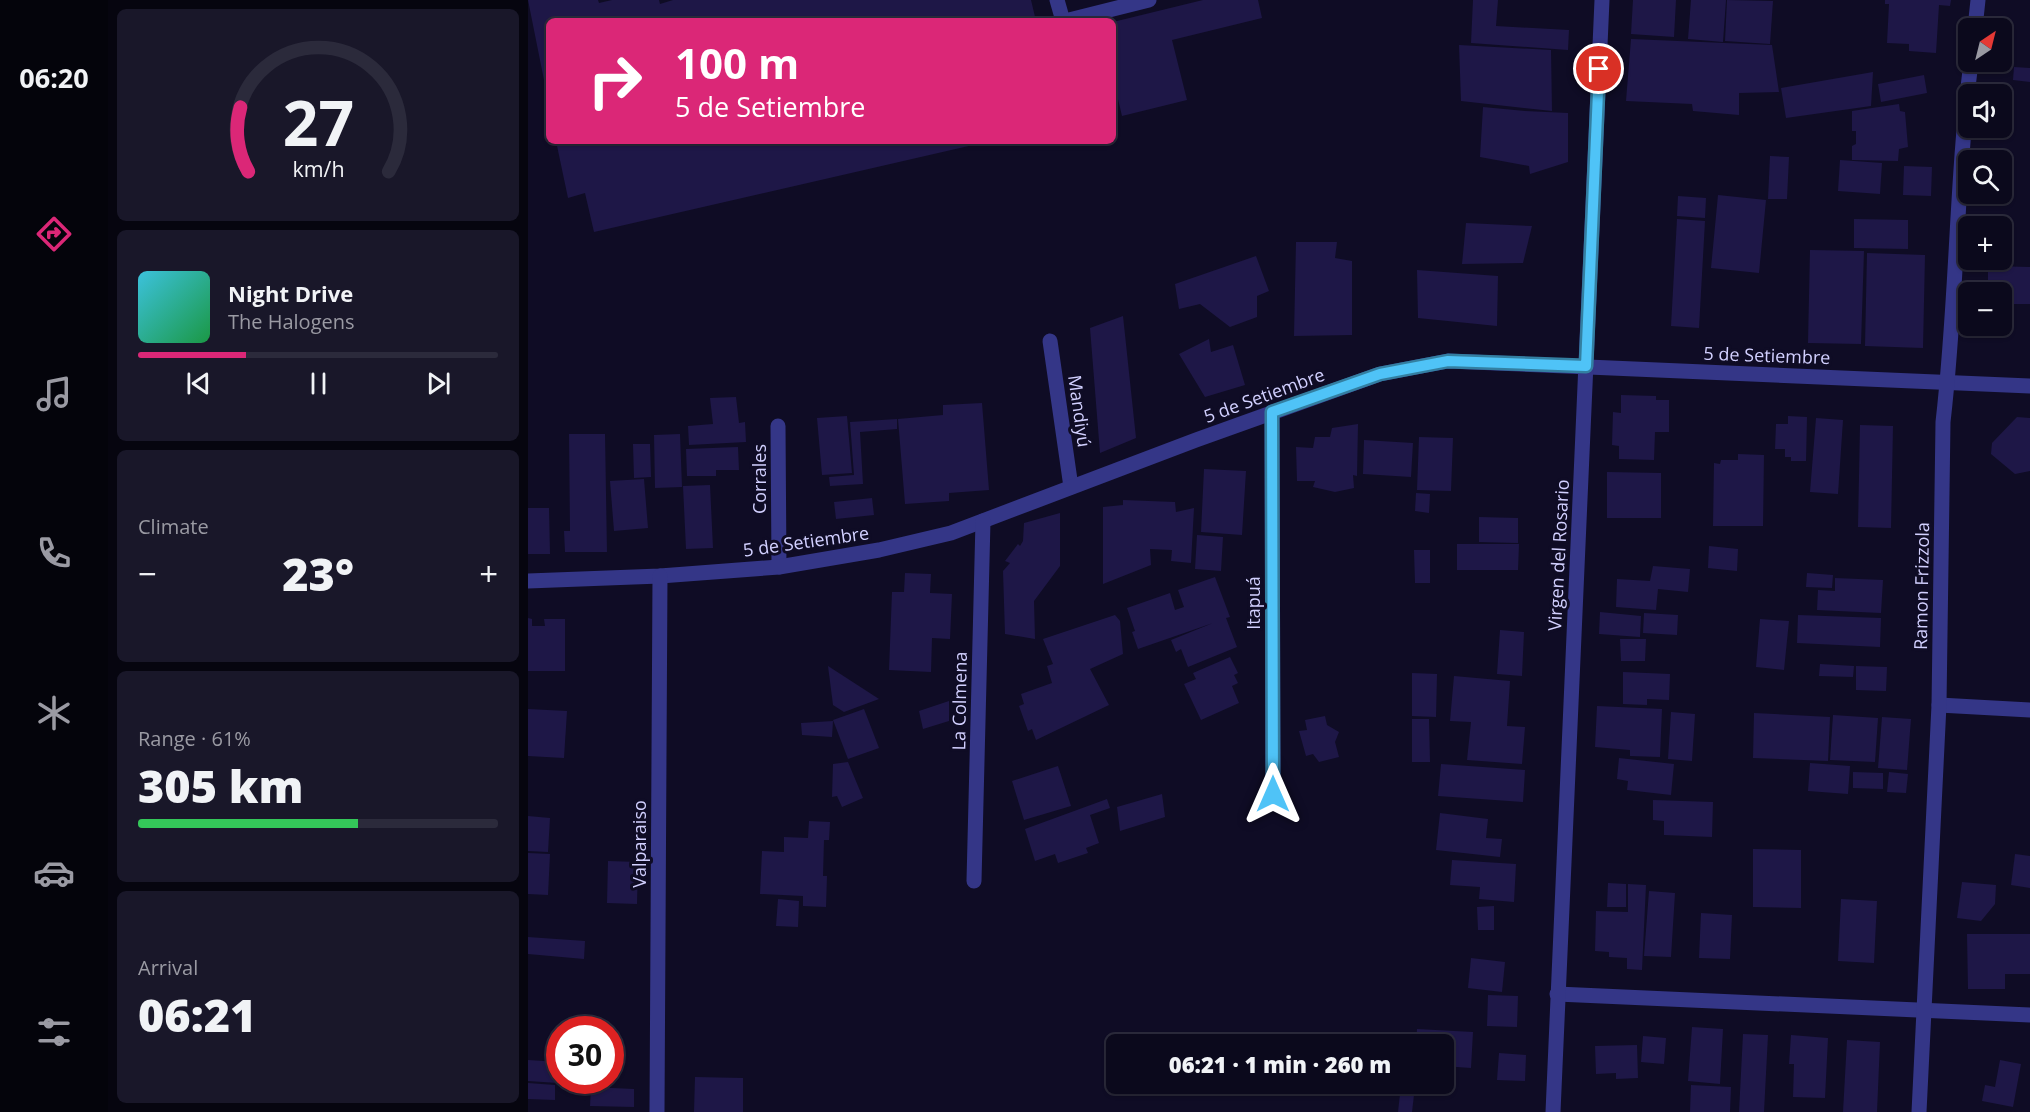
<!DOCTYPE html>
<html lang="en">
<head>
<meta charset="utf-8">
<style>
	:root { --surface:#0b091c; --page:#191729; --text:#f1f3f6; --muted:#9a9aa3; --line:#2b2a3b; --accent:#db2777 }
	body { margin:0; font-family:"Open Sans",sans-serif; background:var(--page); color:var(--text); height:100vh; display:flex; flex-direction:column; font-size:22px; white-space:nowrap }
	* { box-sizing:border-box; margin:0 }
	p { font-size:20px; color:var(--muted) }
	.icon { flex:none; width:33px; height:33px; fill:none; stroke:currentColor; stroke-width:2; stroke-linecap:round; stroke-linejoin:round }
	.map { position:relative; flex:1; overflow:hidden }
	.drawer { display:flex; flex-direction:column; gap:9px; padding:9px; background:#06050f; width:420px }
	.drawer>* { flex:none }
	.banner { position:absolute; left:18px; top:18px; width:570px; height:126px; border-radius:9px; box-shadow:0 2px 4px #0004,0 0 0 2px var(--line); background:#db2777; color:#fff; overflow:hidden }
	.needle { width:39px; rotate:35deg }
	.tools { position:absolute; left:1430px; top:18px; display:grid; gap:12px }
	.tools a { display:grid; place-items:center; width:54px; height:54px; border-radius:9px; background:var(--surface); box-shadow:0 2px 4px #0004,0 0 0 2px var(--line); font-size:30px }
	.speed { position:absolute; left:18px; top:1016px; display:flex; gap:12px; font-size:30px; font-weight:700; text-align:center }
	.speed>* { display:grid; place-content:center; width:78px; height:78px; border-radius:50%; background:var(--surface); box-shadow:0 2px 4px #0004,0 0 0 2px var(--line); line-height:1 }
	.speed .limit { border:9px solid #d22; background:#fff; color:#111 }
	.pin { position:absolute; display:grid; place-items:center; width:51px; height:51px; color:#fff; margin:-26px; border:3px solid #fff; border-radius:50%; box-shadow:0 2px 6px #0007 }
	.me { position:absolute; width:66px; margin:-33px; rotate:0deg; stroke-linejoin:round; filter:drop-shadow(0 0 4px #0008) }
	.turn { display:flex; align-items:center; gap:21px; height:126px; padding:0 30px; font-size:27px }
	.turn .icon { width:78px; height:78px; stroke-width:2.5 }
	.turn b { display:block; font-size:42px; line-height:51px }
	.big { font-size:45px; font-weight:800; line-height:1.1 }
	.drawer .widget { flex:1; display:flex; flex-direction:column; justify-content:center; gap:9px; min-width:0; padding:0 21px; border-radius:9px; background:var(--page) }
	.drawer .dial { align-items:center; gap:0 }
	.dial svg { height:156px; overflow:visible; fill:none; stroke:var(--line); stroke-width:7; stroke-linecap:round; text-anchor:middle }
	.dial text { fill:var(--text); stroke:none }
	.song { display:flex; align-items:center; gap:18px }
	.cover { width:72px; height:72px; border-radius:9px; background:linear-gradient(135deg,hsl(190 70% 55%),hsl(140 70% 35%)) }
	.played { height:6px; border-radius:3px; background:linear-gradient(90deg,var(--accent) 30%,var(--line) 30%) }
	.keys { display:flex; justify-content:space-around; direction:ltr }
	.heat { display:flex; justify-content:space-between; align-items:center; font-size:33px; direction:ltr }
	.charge { height:9px; border-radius:4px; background:linear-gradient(90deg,#34c759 61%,var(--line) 0) }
	.trip { position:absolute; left:578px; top:1034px; width:348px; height:60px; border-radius:9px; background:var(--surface); box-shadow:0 2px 4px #0004,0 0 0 2px var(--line); font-weight:800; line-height:60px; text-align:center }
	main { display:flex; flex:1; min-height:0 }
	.dock { display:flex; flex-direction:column; width:108px; justify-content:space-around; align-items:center; background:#04040b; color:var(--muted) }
	.dock .icon { width:42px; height:42px }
	.dock .active { color:var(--accent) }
	.dock b { font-size:27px; color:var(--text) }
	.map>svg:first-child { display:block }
	.building { fill:#1e1747 }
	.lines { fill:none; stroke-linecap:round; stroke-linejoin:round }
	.minor { stroke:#343687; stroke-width:15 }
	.route-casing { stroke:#337fa1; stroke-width:15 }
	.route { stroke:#4fc3f7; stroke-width:10 }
	.labels { text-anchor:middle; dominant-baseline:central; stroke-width:6; stroke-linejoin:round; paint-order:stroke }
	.street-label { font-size:18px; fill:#d2d0ff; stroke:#0f0c25 }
</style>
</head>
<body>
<main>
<nav class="dock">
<b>06:20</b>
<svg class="icon active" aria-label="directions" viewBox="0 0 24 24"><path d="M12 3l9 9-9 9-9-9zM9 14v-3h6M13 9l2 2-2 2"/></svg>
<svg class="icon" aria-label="music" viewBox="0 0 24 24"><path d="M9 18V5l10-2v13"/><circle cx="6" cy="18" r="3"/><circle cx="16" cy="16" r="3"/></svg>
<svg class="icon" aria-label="phone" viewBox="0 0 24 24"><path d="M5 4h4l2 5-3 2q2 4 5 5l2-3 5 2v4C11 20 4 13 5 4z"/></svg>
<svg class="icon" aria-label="climate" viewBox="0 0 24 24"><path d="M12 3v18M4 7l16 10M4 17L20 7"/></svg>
<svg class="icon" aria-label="car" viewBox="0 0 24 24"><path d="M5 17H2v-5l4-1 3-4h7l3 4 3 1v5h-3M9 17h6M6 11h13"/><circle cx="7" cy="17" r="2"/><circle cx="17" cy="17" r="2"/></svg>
<svg class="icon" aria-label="filters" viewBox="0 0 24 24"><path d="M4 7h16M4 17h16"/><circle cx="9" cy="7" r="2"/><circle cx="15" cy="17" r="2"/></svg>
</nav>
<section class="drawer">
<div class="widget dial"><svg viewBox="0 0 100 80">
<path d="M14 69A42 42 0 1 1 86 69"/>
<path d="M14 69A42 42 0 0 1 10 36" stroke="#db2777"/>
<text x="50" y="56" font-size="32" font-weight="700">27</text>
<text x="50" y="72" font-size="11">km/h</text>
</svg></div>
<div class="widget">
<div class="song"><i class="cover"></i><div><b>Night Drive</b><p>The Halogens</p></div></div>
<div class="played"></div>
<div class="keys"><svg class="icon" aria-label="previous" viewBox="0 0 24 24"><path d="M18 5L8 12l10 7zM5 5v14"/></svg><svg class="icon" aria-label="pause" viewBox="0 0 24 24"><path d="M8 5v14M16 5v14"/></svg><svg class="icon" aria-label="next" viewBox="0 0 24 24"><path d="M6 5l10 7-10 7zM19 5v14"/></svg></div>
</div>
<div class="widget"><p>Climate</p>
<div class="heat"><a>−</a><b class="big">23°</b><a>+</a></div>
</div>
<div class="widget"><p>Range · 61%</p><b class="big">305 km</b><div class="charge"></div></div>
<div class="widget"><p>Arrival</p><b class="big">06:21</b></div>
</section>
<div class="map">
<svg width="1502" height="1112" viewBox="0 0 1502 1112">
	<rect width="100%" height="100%" fill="#0f0c25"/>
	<g class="building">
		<polygon points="0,0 70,0 71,3 84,0 131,0 132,4 145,0 503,0 508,21 21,21 20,100"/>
		<polygon points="675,0 730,0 734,18 644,40 659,100 594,116 585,78 585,22"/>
		<polygon points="945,0 970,0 968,26 1041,30 1040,50 943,43"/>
		<polygon points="1105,0 1148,0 1146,37 1103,34"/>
		<polygon points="1163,0 1198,0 1195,42 1160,39"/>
		<polygon points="1199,0 1245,1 1242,44 1197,41"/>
		<polygon points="1357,0 1423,0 1422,6 1411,5 1408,53 1381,51 1381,44 1359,43 1361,4 1357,4"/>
		<polygon points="1103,39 1244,45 1251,92 1211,93 1211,115 1165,111 1164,104 1098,101"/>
		<polygon points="931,45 1023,50 1024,111 933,101"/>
		<polygon points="1486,67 1502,68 1502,82 1485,80"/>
		<polygon points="1345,72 1343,106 1258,118 1253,88"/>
		<polygon points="1396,75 1399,93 1353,102 1350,84"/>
		<polygon points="1371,104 1372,111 1377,112 1380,147 1371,149 1370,161 1324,160 1324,146 1328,144 1328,131 1324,131 1324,111"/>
		<polygon points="955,107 997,111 1040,113 1040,162 1002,174 1001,166 952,157"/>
		<polygon points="28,141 458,141 458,142 66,232 57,193 40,198"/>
		<polygon points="1242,156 1261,157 1259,199 1240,199"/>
		<polygon points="1312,160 1354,163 1352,194 1310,191"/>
		<polygon points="1376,166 1404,167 1403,196 1375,195"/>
		<polygon points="1190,195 1238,200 1231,273 1183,268"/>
		<polygon points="1150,196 1178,198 1177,218 1149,216"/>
		<polygon points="1149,219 1177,221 1171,328 1143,326"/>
		<polygon points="1326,219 1380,220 1380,249 1326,248"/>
		<polygon points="938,223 1004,226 995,263 934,264"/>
		<polygon points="768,242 809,242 807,258 824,261 824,335 766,336"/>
		<polygon points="1282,250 1336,251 1333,344 1280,343"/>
		<polygon points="1339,253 1397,255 1395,348 1337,346"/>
		<polygon points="728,256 741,291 729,296 729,317 702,327 672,304 651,309 647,284"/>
		<polygon points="1460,266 1502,267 1502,304 1473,304 1473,292 1460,292"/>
		<polygon points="889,270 970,276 969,326 890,318"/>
		<polygon points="595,316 608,438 572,453 562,328"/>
		<polygon points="681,339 683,352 705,345 717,385 677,397 651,354"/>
		<polygon points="1093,395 1128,396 1128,400 1141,400 1141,432 1127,432 1126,460 1091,459 1091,446 1084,445 1085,412 1093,413"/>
		<polygon points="208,397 211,423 217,422 218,442 161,445 160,426 185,424 182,398"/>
		<polygon points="454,403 461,490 421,493 421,501 377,504 370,419 415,415 415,405"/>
		<polygon points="319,416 324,473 294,475 289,418"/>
		<polygon points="1260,416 1279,417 1278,461 1263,461 1263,457 1257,457 1257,449 1247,449 1248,424 1260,424"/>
		<polygon points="1489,417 1502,418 1502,471 1487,474 1463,454 1464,443"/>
		<polygon points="1288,418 1315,420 1310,494 1282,492"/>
		<polygon points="369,419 369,429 332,432 335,484 302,486 301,477 326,475 322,422"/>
		<polygon points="830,424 829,476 825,475 826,488 807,492 785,487 787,481 769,481 768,447 785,448 787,437 802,437 804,428"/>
		<polygon points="1332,425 1365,426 1363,528 1330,527"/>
		<polygon points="41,434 77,434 79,552 37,552 36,531 42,531"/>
		<polygon points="152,434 154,487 127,488 126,435"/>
		<polygon points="891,437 925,438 923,491 889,490"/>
		<polygon points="836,440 885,443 883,477 835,474"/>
		<polygon points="105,444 122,444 123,477 106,478"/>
		<polygon points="210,447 211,470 188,470 188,476 159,476 158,449"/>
		<polygon points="1210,454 1236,455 1235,526 1185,526 1186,463 1192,464 1193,460 1210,460"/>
		<polygon points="676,469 718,471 714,535 673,532"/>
		<polygon points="1079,472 1133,473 1133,518 1079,518"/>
		<polygon points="116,479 120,528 86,531 82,481"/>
		<polygon points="182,485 185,548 158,549 155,486"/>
		<polygon points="888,493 902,494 901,513 887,511"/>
		<polygon points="344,498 346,515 308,519 306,502"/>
		<polygon points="595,500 647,502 648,512 666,508 663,563 643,561 644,550 622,549 623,565 575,584 575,507 595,505"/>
		<polygon points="0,508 21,508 22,554 0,554"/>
		<polygon points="532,513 532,566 506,601 507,639 477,634 475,571 482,563 477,561 490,544 492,546 495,541 496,523"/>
		<polygon points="951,517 990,518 990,543 951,542"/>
		<polygon points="669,535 695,537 693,571 667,569"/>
		<polygon points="929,544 991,544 990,570 929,570"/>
		<polygon points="1181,546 1210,549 1209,571 1180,568"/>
		<polygon points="886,550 902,550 902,583 887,583"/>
		<polygon points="1125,566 1162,569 1160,592 1130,589 1128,610 1088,607 1089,579 1122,581"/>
		<polygon points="377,573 403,574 402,593 424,594 422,639 404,638 403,672 361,670 364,592 376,592"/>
		<polygon points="1279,573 1305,575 1304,588 1278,587"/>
		<polygon points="687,577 702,617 698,618 709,647 660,667 653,649 648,652 643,640 685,623 610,649 604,632 607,631 599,608 642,593 647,610 656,607 650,590"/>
		<polygon points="1307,578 1355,580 1353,613 1289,610 1290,590 1307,591"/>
		<polygon points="1072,612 1113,616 1112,637 1071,634"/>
		<polygon points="1116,613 1150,615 1149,635 1115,633"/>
		<polygon points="587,615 592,621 595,654 562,669 581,705 508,740 504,729 500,731 491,706 496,704 493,694 524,683 519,666 525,664 515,639"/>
		<polygon points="1270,615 1353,618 1352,647 1269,643"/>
		<polygon points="0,618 4,619 4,626 17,626 16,619 37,619 37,671 0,671"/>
		<polygon points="1232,619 1261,621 1256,670 1228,667"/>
		<polygon points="972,630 996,632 994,676 969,674"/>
		<polygon points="1092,639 1118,639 1117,661 1093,661"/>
		<polygon points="702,657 710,673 706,675 710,683 704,686 711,703 673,720 656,684 668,679 665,673"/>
		<polygon points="1292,664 1326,666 1325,677 1291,676"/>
		<polygon points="300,666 351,699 316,712 305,705"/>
		<polygon points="1328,666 1359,667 1358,691 1328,690"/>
		<polygon points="1095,672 1142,674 1141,700 1119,699 1119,705 1095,704"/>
		<polygon points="884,673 909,674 908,717 884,716"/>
		<polygon points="926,676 982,681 979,726 997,727 994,764 939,760 943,722 922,721"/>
		<polygon points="421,701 421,721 395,729 391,711"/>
		<polygon points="1069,706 1134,709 1132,757 1102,756 1102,750 1067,747"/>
		<polygon points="0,709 39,711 36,758 0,756"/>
		<polygon points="336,709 351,748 320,759 305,720"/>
		<polygon points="1143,712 1167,714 1164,761 1140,759"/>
		<polygon points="1226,713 1302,717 1300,761 1225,758"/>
		<polygon points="1305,715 1350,718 1347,762 1302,760"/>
		<polygon points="797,716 799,725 811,732 807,742 811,757 791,762 785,754 778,756 771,731 779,730 777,720"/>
		<polygon points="1354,717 1383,719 1379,770 1350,768"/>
		<polygon points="884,719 901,719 902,762 884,762"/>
		<polygon points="305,721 304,737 274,735 273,723"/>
		<polygon points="1091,758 1146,764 1143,795 1099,790 1100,781 1089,779"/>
		<polygon points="320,762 335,798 314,807 309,796 304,797 305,764"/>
		<polygon points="1282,763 1322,766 1320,794 1280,791"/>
		<polygon points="913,764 997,770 995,802 910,796"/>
		<polygon points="530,766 543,806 496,820 484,781"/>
		<polygon points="1325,772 1355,773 1355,789 1325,788"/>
		<polygon points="1361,772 1380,774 1378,793 1359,792"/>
		<polygon points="634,794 637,817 592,831 589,807"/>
		<polygon points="579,799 582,808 562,815 571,843 558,848 560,853 530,863 527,854 507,861 497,829"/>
		<polygon points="1125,800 1185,802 1184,837 1136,835 1136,821 1125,820"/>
		<polygon points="912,813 960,819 958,838 974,839 972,857 908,850"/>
		<polygon points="0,816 22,818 20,852 0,851"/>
		<polygon points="281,821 302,822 301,840 296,840 295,876 299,876 298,907 275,906 275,896 232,894 234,851 256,852 256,837 280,838"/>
		<polygon points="1225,849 1273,850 1273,908 1225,907"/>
		<polygon points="0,853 22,854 20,895 0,894"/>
		<polygon points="1487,854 1502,856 1502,888 1483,885"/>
		<polygon points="924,860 988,864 986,902 951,899 952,887 922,885"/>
		<polygon points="80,861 110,862 109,904 79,903"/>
		<polygon points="1434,882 1468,885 1467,904 1453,921 1429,918"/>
		<polygon points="1080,883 1098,884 1098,907 1079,907"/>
		<polygon points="1100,884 1118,885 1114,970 1099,969 1099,958 1081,957 1081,952 1067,951 1068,911 1100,912"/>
		<polygon points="1121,891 1147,893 1143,957 1116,956"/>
		<polygon points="250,899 271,901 270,927 248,926"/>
		<polygon points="1313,899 1349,901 1346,963 1310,961"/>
		<polygon points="966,906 966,930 950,930 949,907"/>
		<polygon points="1173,913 1204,915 1202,959 1171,958"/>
		<polygon points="1439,934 1502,934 1502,974 1477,974 1477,989 1440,989"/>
		<polygon points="0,937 57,941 56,959 0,954"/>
		<polygon points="943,958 977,962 974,992 940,988"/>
		<polygon points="960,995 990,996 989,1027 959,1026"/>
		<polygon points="1164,1027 1195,1029 1192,1084 1160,1081"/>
		<polygon points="889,1029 945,1032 943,1068 915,1066 915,1044 888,1044"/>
		<polygon points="1215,1034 1240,1035 1236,1112 1211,1112"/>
		<polygon points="1263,1035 1300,1038 1297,1098 1265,1097 1266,1064 1261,1064"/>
		<polygon points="1115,1036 1138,1038 1136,1064 1113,1062"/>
		<polygon points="1319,1040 1352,1042 1349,1112 1315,1112"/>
		<polygon points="1109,1045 1110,1078 1088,1079 1088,1073 1068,1074 1067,1046"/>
		<polygon points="971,1053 998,1055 997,1081 969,1080"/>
		<polygon points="0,1060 31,1062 30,1083 0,1081"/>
		<polygon points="1472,1060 1493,1064 1485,1107 1454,1101 1457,1085 1467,1087"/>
		<polygon points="167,1077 215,1078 215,1112 166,1112"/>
		<polygon points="0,1083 27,1085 27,1100 0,1099"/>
		<polygon points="1163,1085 1203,1087 1202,1112 1162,1112"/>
		<polygon points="63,1087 106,1089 106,1107 62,1106"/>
		<polygon points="872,1094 886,1095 884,1112 870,1112"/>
	</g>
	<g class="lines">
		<g class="minor">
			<polyline points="529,0 535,21"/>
			<polyline points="537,21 621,0"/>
			<polyline points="1447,28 1450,0"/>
			<polyline points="522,341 543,487"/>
			<polyline points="744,412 745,794"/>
			<polyline points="250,426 251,567"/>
			<polyline points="0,581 132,576 251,567 351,550 423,533 668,440 852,374 920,361 1502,386"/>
			<polyline points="1411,705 1502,710"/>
			<polyline points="446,881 455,521"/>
			<polyline points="1029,994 1502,1015"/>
			<polyline points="129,1112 132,576"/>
			<polyline points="1025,1112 1074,0"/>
			<path d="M1391,1112L1411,705L1415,422C1429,302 1428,181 1443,62"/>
		</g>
	</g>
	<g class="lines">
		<g class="route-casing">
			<polyline id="route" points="745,794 744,412 852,374 920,361 1058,366 1071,69"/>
		</g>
		<use href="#route" class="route"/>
	</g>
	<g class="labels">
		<g class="street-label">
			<text transform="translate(1239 355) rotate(2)">5 de Setiembre</text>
			<text transform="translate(736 395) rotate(-20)">5 de Setiembre</text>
			<text transform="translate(552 411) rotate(82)">Mandiyú</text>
			<text transform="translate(231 479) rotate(-90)">Corrales</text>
			<text transform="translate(278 541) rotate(-8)">5 de Setiembre</text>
			<text transform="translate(1030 555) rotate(-87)">Virgen del Rosario</text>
			<text transform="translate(1393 586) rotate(-89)">Ramon Frizzola</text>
			<text transform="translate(725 603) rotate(-90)">Itapuá</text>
			<text transform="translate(431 701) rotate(-89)">La Colmena</text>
			<text transform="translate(111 844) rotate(-90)">Valparaiso</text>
		</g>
	</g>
</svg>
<div class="tools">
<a><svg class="needle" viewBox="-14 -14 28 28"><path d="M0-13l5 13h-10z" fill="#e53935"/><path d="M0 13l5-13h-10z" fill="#9a9aa3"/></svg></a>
<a><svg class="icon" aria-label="sound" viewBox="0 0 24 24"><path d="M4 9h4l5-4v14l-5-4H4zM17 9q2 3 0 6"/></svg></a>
<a><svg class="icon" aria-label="search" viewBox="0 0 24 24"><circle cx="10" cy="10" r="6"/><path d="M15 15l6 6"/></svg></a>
<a>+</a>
<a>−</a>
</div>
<div class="speed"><div class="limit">30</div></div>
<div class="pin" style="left:1071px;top:69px;background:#d93025"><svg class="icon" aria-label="arrive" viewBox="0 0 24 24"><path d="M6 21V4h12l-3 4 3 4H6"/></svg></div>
<svg class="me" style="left:745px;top:794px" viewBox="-20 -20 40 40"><path d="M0-17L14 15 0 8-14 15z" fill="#4fc3f7" stroke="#fff" stroke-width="4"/></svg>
<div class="trip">06:21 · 1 min · 260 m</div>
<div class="banner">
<div class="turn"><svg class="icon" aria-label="right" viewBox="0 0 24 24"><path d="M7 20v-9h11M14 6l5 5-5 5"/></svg><div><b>100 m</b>5 de Setiembre</div></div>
</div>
</div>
</main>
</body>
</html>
